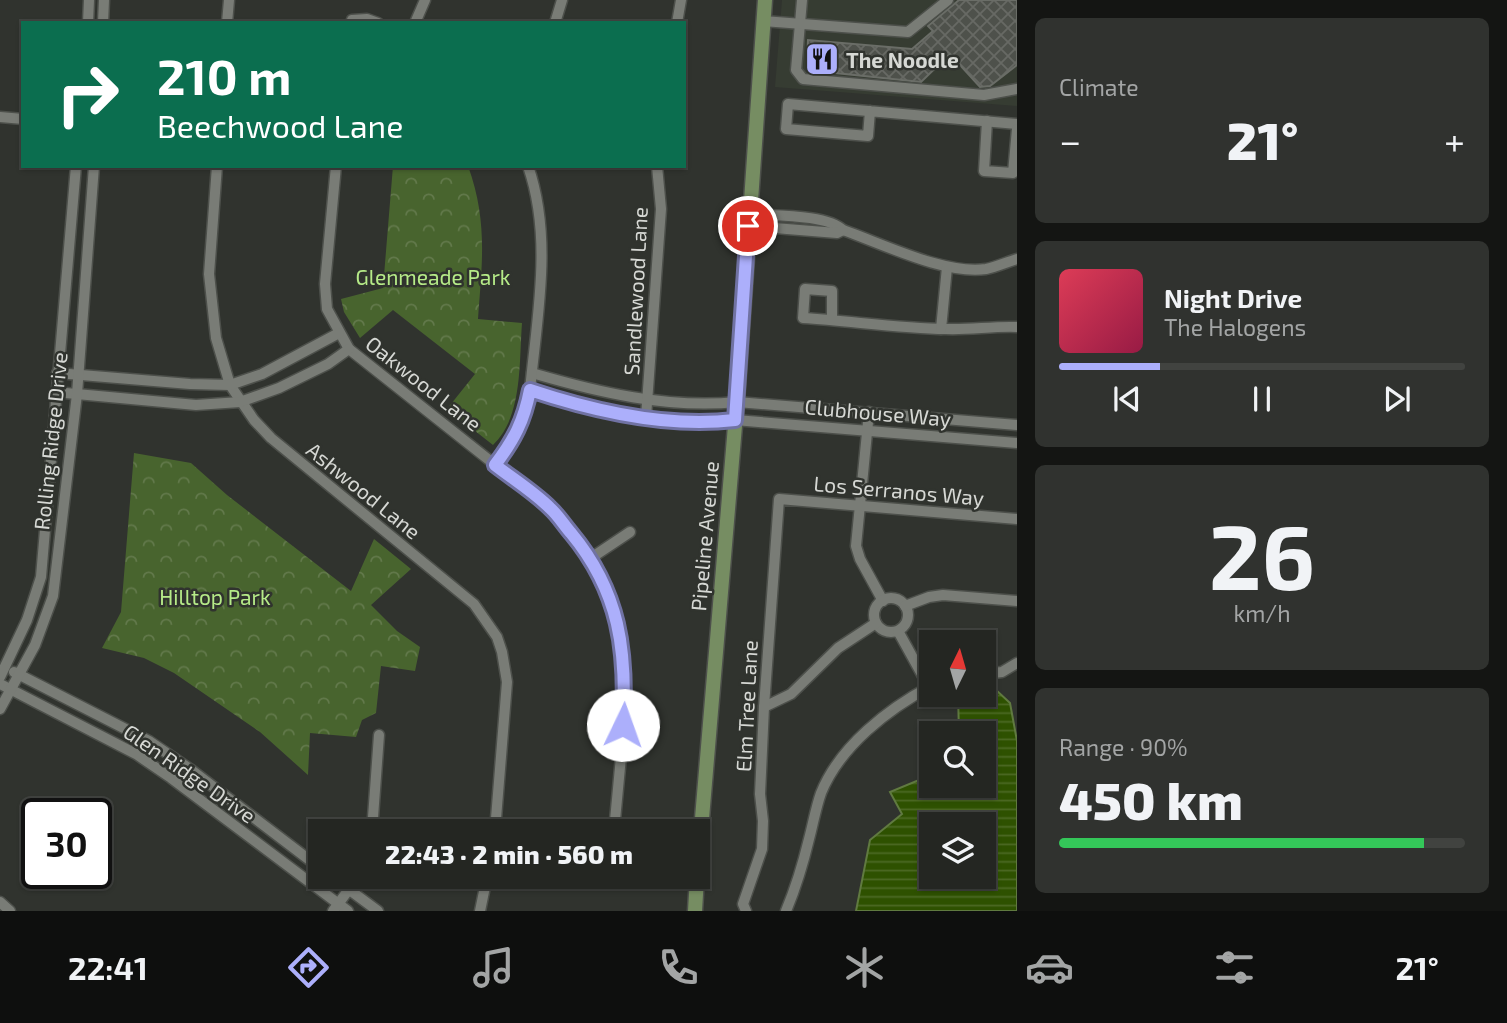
<!DOCTYPE html>
<html lang="en">
<head>
<meta charset="utf-8">
<style>
	:root { --surface:#242622; --page:#30322f; --text:#f1f3f6; --muted:#a3a5a5; --line:#414340; --accent:#acaffb }
	body { margin:0; font-family:"Exo 2",sans-serif; background:var(--page); color:var(--text); height:100vh; display:flex; flex-direction:column; font-size:26px; white-space:nowrap }
	* { box-sizing:border-box; margin:0 }
	p { font-size:23px; color:var(--muted) }
	.icon { flex:none; width:38px; height:38px; fill:none; stroke:currentColor; stroke-width:2; stroke-linecap:round; stroke-linejoin:round }
	.map { position:relative; flex:1; overflow:hidden }
	.details { display:flex; flex-direction:column; gap:18px; padding:18px; background:#141513; width:490px }
	.details>* { flex:none }
	.guide { position:absolute; left:21px; top:21px; width:665px; height:147px; border-radius:0px; box-shadow:0 2px 5px #0004,0 0 0 2px var(--line); background:#0b6e4f; color:#fff; overflow:hidden }
	.needle { width:46px; rotate:5deg }
	.buttons { position:absolute; left:919px; top:630px; display:grid; gap:14px }
	.buttons a { display:grid; place-items:center; width:77px; height:77px; border-radius:0px; background:var(--surface); box-shadow:0 2px 5px #0004,0 0 0 2px var(--line); font-size:35px }
	.speed { position:absolute; left:21px; top:798px; display:flex; gap:14px; font-size:35px; font-weight:700; text-align:center }
	.speed>* { display:grid; place-content:center; width:91px; height:91px; border-radius:50%; background:var(--surface); box-shadow:0 2px 5px #0004,0 0 0 2px var(--line); line-height:1 }
	.speed .limit { border:4px solid #111; border-radius:10px; background:#fff; color:#111 }
	.pin { position:absolute; display:grid; place-items:center; width:60px; height:60px; color:#fff; margin:-30px; border:4px solid #fff; border-radius:50%; box-shadow:0 2px 7px #0007 }
	.me { position:absolute; width:77px; margin:-38px; rotate:3deg; stroke-linejoin:round; filter:drop-shadow(0 0 5px #0008) }
	.turn { display:flex; align-items:center; gap:24px; height:147px; padding:0 21px; font-size:32px }
	.turn .icon { width:91px; height:91px; stroke-width:2.5 }
	.turn b { display:block; font-size:49px; line-height:60px }
	.big { font-size:52px; font-weight:800; line-height:1.1 }
	.details .card { flex:1; display:flex; flex-direction:column; justify-content:center; gap:10px; min-width:0; padding:0 24px; border-radius:10px; background:var(--page) }
	.details .dial { align-items:center; gap:0 }
	.dial b { font-size:91px; line-height:1 }
	.song { display:flex; align-items:center; gap:21px }
	.cover { width:84px; height:84px; border-radius:10px; background:linear-gradient(135deg,hsl(350 70% 55%),hsl(340 70% 35%)) }
	.played { height:7px; border-radius:4px; background:linear-gradient(90deg,var(--accent) 25%,var(--line) 25%) }
	.keys { display:flex; justify-content:space-around; direction:ltr }
	.heat { display:flex; justify-content:space-between; align-items:center; font-size:38px; direction:ltr }
	.charge { height:10px; border-radius:5px; background:linear-gradient(90deg,#34c759 90%,var(--line) 0) }
	.trip { position:absolute; left:308px; top:819px; width:402px; height:70px; border-radius:0px; background:var(--surface); box-shadow:0 2px 5px #0004,0 0 0 2px var(--line); font-weight:800; line-height:70px; text-align:center }
	.tabs { display:flex; height:112px; justify-content:space-around; align-items:center; background:#0e0f0e; color:var(--muted) }
	.tabs .icon { width:49px; height:49px }
	.tabs .current { color:var(--accent) }
	.tabs b { font-size:32px; color:var(--text) }
	main { display:flex; flex:1; min-height:0 }
	.map>svg:first-child { display:block }
	.built { fill:#363c32 }
	.park { fill:url(#park-crowns) }
	.water { fill:url(#water-rules); stroke:#607a40; stroke-width:2; fill-rule:evenodd }
	.building { fill:url(#building-cross-hatch); stroke:#6a6d67; stroke-width:2 }
	.lines { fill:none; stroke-linecap:round; stroke-linejoin:round }
	.minor-casing { stroke:#4d504b; stroke-width:13 }
	.major-casing { stroke:#4d504b; stroke-width:17 }
	.minor { stroke:#797c76; stroke-width:10 }
	.major { stroke:#768d62; stroke-width:14 }
	.route-casing { stroke:#7072a3; stroke-width:18 }
	.route { stroke:#acaffb; stroke-width:12 }
	.labels { text-anchor:middle; dominant-baseline:central; stroke-width:5; stroke-linejoin:round; paint-order:stroke }
	.poi-label { font-size:21px; font-weight:bold; fill:#d6d8d4; stroke:#30332e; text-anchor:start }
	.park-label { font-size:21px; fill:#b6eb88; stroke:#30332e }
	.street-label { font-size:21px; fill:#d6d8d4; stroke:#30332e }
</style>
</head>
<body>
<main>
<div class="map">
<svg width="1017" height="911" viewBox="0 0 1017 911">
	<defs>
		<pattern id="park-crowns" width="20" height="18" patternUnits="userSpaceOnUse" patternTransform="scale(1.75)"><rect width="20" height="18" fill="#48642e"/><path d="M2 6a3 3 0 1 1 6 0M12 15a3 3 0 1 1 6 0" fill="none" stroke="#62794b"/></pattern>
		<pattern id="water-rules" width="6" height="5" patternUnits="userSpaceOnUse" patternTransform="scale(1.75)"><rect width="6" height="5" fill="#2e5100"/><path d="M0 2.5h6" fill="none" stroke="#4c6924"/></pattern>
		<pattern id="building-cross-hatch" width="8" height="8" patternUnits="userSpaceOnUse" patternTransform="scale(1.75)"><rect width="8" height="8" fill="#4e514b"/><path d="M0 0l8 8M0 8l8-8" fill="none" stroke="#676964"/></pattern>
	</defs>
	<rect width="100%" height="100%" fill="#30332e"/>
	<polygon class="built" points="782,0 1017,0 1017,106 775,87"/>
	<g class="park">
		<path d="M393,166H468C488,221 482,263 478,319L522,323C519,361 523,417 493,445L447,409L475,374L393,310L360,338L344,312L341,299L383,288Z"/>
		<polygon points="134,453 191,463 227,495 351,591 374,539 411,569 371,605 397,631 420,647 415,671 381,666 376,713 362,720 356,737 310,733 308,775 260,732 174,673 144,658 102,648 121,612"/>
	</g>
	<path class="water" d="M984,689H995L1010,703L1017,741V911H856L870,840L902,814L890,792L931,775V786H984V733H959L958,695H984ZM931,824H984V877H931Z"/>
	<polygon class="building" points="959,0 1017,0 1017,65 990,86 980,87 950,54 921,82 807,70 808,40 912,49 933,31 928,26"/>
	<g class="lines">
		<g class="minor-casing">
			<g id="minor">
				<polyline points="802,0 796,70 803,79 984,95 1017,89"/>
				<polyline points="763,21 908,32 948,0"/>
				<polyline points="88,23 89,0"/>
				<polyline points="103,23 104,0"/>
				<polyline points="227,23 229,0"/>
				<polyline points="351,23 352,20 367,19 378,23"/>
				<polyline points="415,23 425,0"/>
				<polyline points="555,23 562,0"/>
				<polyline points="677,23 681,0"/>
				<polyline points="870,111 868,136 786,129 788,104 1017,124"/>
				<polyline points="0,117 23,119"/>
				<polyline points="987,121 984,171 1013,173 1017,129"/>
				<polyline points="217,166 209,274 216,338 230,385 254,420 271,438 474,604 497,637 502,652 507,682 495,831"/>
				<polyline points="336,166 325,284 327,309 349,349 551,509 591,558 607,594 621,636 625,683 622,746 614,831"/>
				<path d="M749,214C773,216 827,214 843,230C883,244 945,275 986,269C996,267 1007,262 1017,259"/>
				<polyline points="748,226 837,233 843,230"/>
				<path d="M832,320V291L805,289L803,318C851,321 898,328 946,329C970,330 993,326 1017,327"/>
				<polyline points="941,329 947,267"/>
				<polyline points="57,373 190,384 230,385 262,374 339,333"/>
				<path d="M532,373C597,392 668,409 737,402L1017,425"/>
				<path d="M530,390C594,411 668,428 735,420L1017,443"/>
				<polyline points="55,392 196,405 240,402 279,388 328,364 349,349"/>
				<polyline points="869,412 856,546 860,559 883,601"/>
				<polyline points="646,417 661,209 657,166"/>
				<path d="M495,465C514,440 525,421 530,390C537,316 553,238 528,166"/>
				<polyline points="591,558 630,532"/>
				<circle cx="891" cy="615" r="17"/>
				<polyline points="905,606 929,597 943,595 1017,601"/>
				<polyline points="898,631 929,687"/>
				<polyline points="14,672 149,741 190,769 320,868"/>
				<polyline points="984,674 1002,672 1017,663"/>
				<polyline points="0,677 27,620 41,577 76,166"/>
				<polyline points="0,684 136,754 171,778 348,911"/>
				<polyline points="764,707 791,694 838,648 876,623"/>
				<polyline points="0,709 35,645 53,596 77,394 94,166"/>
				<polyline points="372,831 379,735"/>
				<polyline points="332,877 378,911"/>
				<polyline points="0,902 10,911"/>
				<polyline points="333,911 358,877"/>
				<polyline points="480,911 487,877"/>
				<polyline points="746,911 743,904 762,849 763,821 760,794 764,707 779,499 1017,519"/>
				<path d="M786,911C796,887 803,864 809,839C813,824 816,807 821,793C840,746 888,709 931,686"/>
			</g>
		</g>
		<g class="major-casing">
			<g id="major">
				<polyline points="698,866 737,402 765,0"/>
				<polyline points="695,911 697,877"/>
			</g>
		</g>
		<use href="#minor" class="minor"/>
		<use href="#major" class="major"/>
	</g>
	<g class="lines">
		<g class="route-casing">
			<path id="route" d="M623,725C627,651 620,592 571,533C564,525 558,515 550,508C534,492 513,479 495,465C514,440 524,421 530,390C593,411 669,428 735,420L748,226"/>
		</g>
		<use href="#route" class="route"/>
	</g>
	<defs>
		<g id="restaurant-square" transform="scale(1.75)"><rect x="-9" y="-9" width="18" height="18" rx="4" fill="#acaffb" stroke="#30332e"/><path d="M-5-6h1v4h1v-4h1v4h1v-4h1v5L-1.5 .5V6h-2V.5L-5-1ZM5-6V6H3V1.5H1.5Q1.5-4 5-6Z" fill="#111"/></g>
	</defs>
	<g fill-rule="evenodd">
		<use href="#restaurant-square" x="822" y="59"/>
	</g>
	<g class="labels">
		<g class="poi-label">
			<text x="846" y="59">The Noodle</text>
		</g>
		<g class="park-label">
			<text x="433" y="276">Glenmeade Park</text>
			<text x="215" y="596">Hilltop Park</text>
		</g>
		<g class="street-label">
			<text transform="translate(635 291) rotate(-87)">Sandlewood Lane</text>
			<text transform="translate(424 383) rotate(38)">Oakwood Lane</text>
			<text transform="translate(878 412) rotate(5)">Clubhouse Way</text>
			<text transform="translate(50 441) rotate(-84)">Rolling Ridge Drive</text>
			<text transform="translate(364 490) rotate(39)">Ashwood Lane</text>
			<text transform="translate(899 490) rotate(5)">Los Serranos Way</text>
			<text transform="translate(704 536) rotate(-85)">Pipeline Avenue</text>
			<text transform="translate(746 706) rotate(-87)">Elm Tree Lane</text>
			<text transform="translate(190 773) rotate(35)">Glen Ridge Drive</text>
		</g>
	</g>
</svg>
<div class="buttons">
<a><svg class="needle" viewBox="-14 -14 28 28"><path d="M0-13l5 13h-10z" fill="#e53935"/><path d="M0 13l5-13h-10z" fill="#a3a5a5"/></svg></a>
<a><svg class="icon" aria-label="search" viewBox="0 0 24 24"><circle cx="10" cy="10" r="6"/><path d="M15 15l6 6"/></svg></a>
<a><svg class="icon" aria-label="layers" viewBox="0 0 24 24"><path d="M12 4l9 5-9 5-9-5zM3 14l9 5 9-5"/></svg></a>
</div>
<div class="speed"><div class="limit">30</div></div>
<div class="pin" style="left:748px;top:226px;background:#d93025"><svg class="icon" aria-label="arrive" viewBox="0 0 24 24"><path d="M6 21V4h12l-3 4 3 4H6"/></svg></div>
<svg class="me" style="left:623px;top:725px" viewBox="-20 -20 40 40"><circle r="19" fill="#fff"/><path d="M0-13L10 11 0 6-10 11z" fill="#acaffb"/></svg>
<div class="trip">22:43 · 2 min · 560 m</div>
<div class="guide">
<div class="turn"><svg class="icon" aria-label="right" viewBox="0 0 24 24"><path d="M7 20v-9h11M14 6l5 5-5 5"/></svg><div><b>210 m</b>Beechwood Lane</div></div>
</div>
</div>
<section class="details">
<div class="card"><p>Climate</p>
<div class="heat"><a>−</a><b class="big">21°</b><a>+</a></div>
</div>
<div class="card">
<div class="song"><i class="cover"></i><div><b>Night Drive</b><p>The Halogens</p></div></div>
<div class="played"></div>
<div class="keys"><svg class="icon" aria-label="previous" viewBox="0 0 24 24"><path d="M18 5L8 12l10 7zM5 5v14"/></svg><svg class="icon" aria-label="pause" viewBox="0 0 24 24"><path d="M8 5v14M16 5v14"/></svg><svg class="icon" aria-label="next" viewBox="0 0 24 24"><path d="M6 5l10 7-10 7zM19 5v14"/></svg></div>
</div>
<div class="card dial"><b>26</b><p>km/h</p></div>
<div class="card"><p>Range · 90%</p><b class="big">450 km</b><div class="charge"></div></div>
</section>
</main>
<nav class="tabs">
<b>22:41</b>
<svg class="icon current" aria-label="directions" viewBox="0 0 24 24"><path d="M12 3l9 9-9 9-9-9zM9 14v-3h6M13 9l2 2-2 2"/></svg>
<svg class="icon" aria-label="music" viewBox="0 0 24 24"><path d="M9 18V5l10-2v13"/><circle cx="6" cy="18" r="3"/><circle cx="16" cy="16" r="3"/></svg>
<svg class="icon" aria-label="phone" viewBox="0 0 24 24"><path d="M5 4h4l2 5-3 2q2 4 5 5l2-3 5 2v4C11 20 4 13 5 4z"/></svg>
<svg class="icon" aria-label="climate" viewBox="0 0 24 24"><path d="M12 3v18M4 7l16 10M4 17L20 7"/></svg>
<svg class="icon" aria-label="car" viewBox="0 0 24 24"><path d="M5 17H2v-5l4-1 3-4h7l3 4 3 1v5h-3M9 17h6M6 11h13"/><circle cx="7" cy="17" r="2"/><circle cx="17" cy="17" r="2"/></svg>
<svg class="icon" aria-label="filters" viewBox="0 0 24 24"><path d="M4 7h16M4 17h16"/><circle cx="9" cy="7" r="2"/><circle cx="15" cy="17" r="2"/></svg>
<b>21°</b>
</nav>
</body>
</html>
